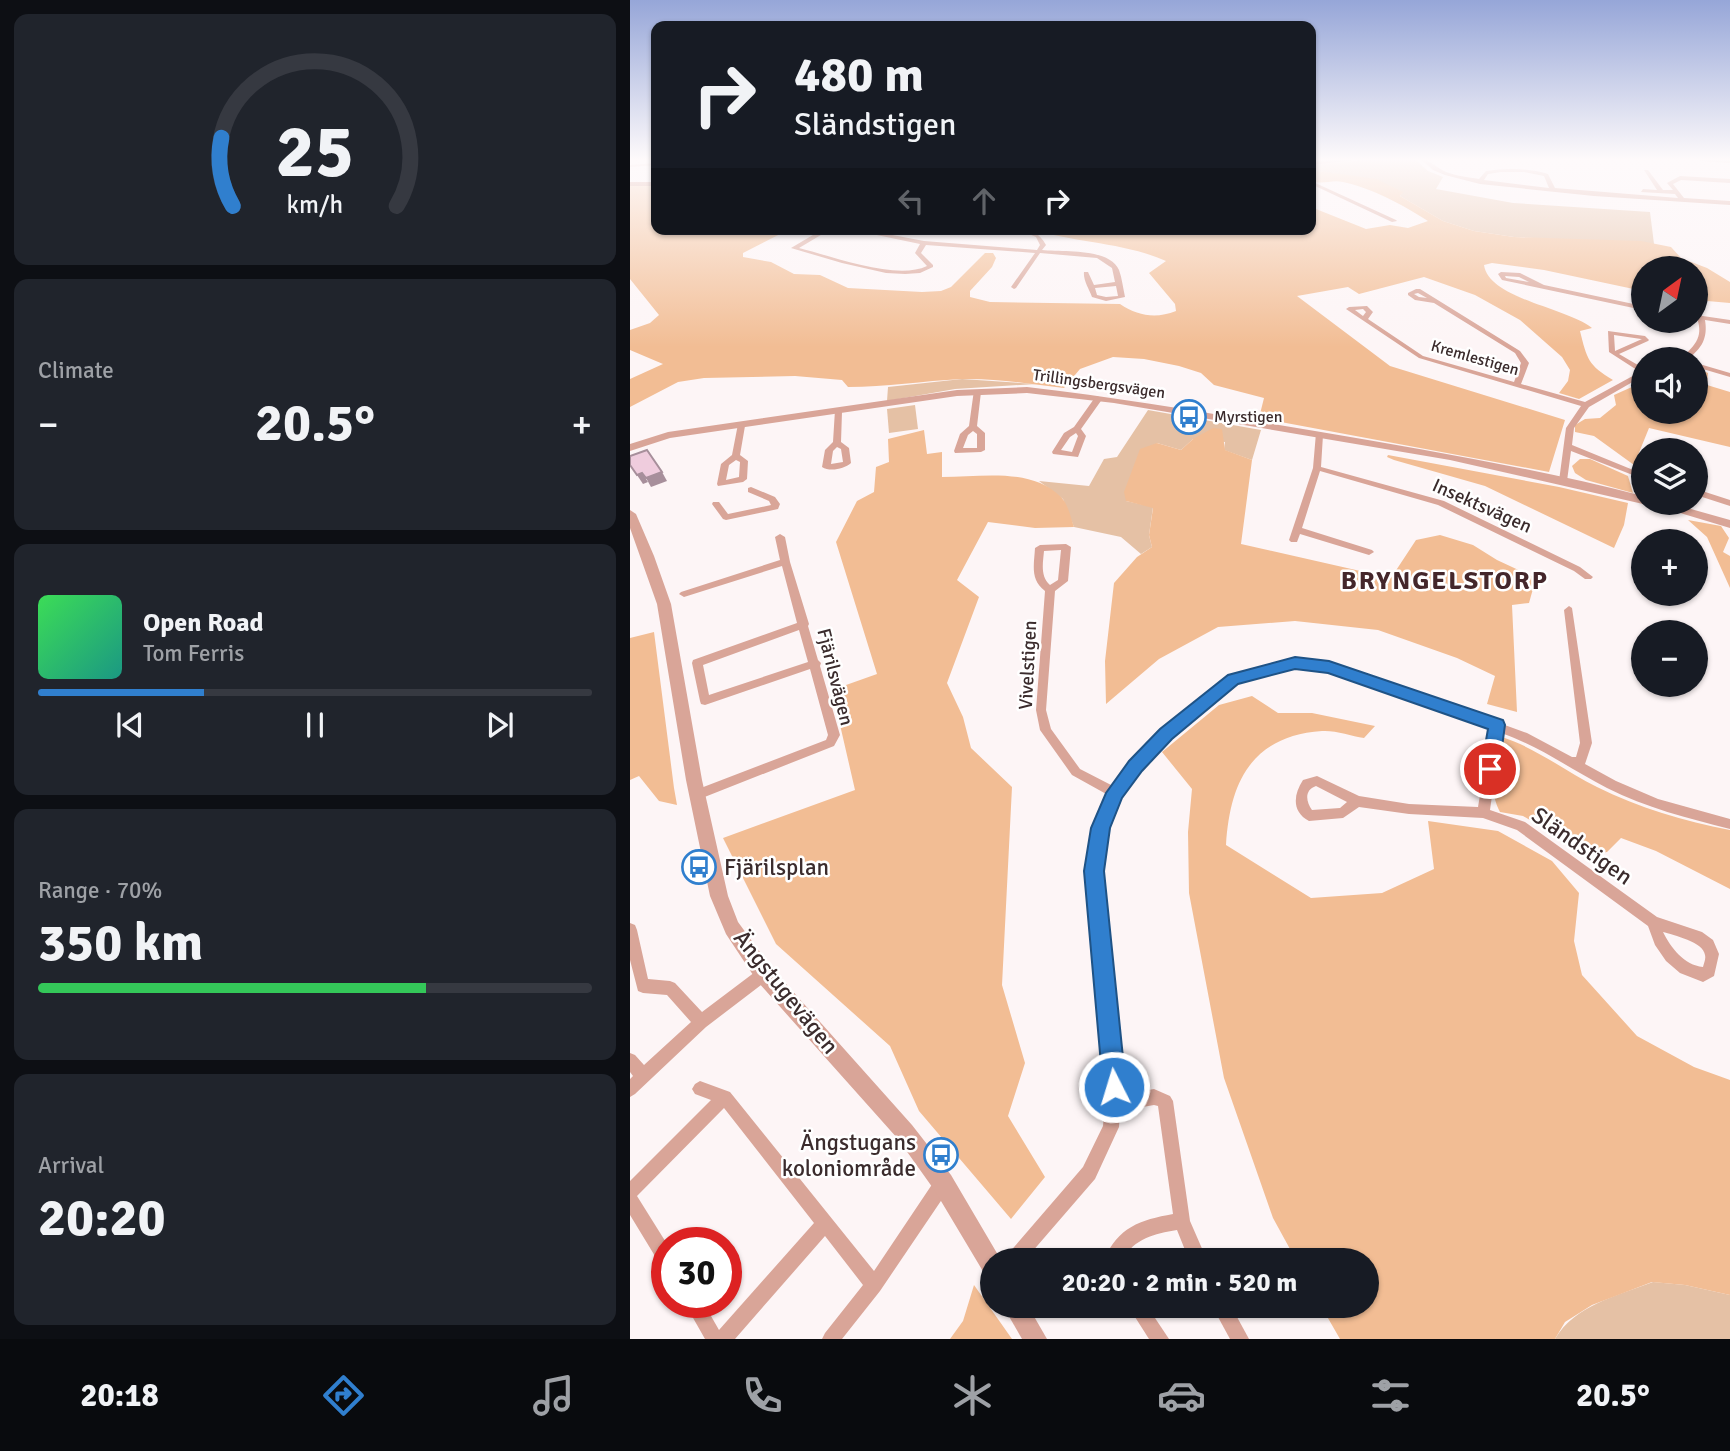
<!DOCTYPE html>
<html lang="en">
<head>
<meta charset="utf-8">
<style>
	:root { --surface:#171b24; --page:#20242c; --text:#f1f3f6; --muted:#9ea1a6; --line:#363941; --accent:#307fce }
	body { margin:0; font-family:Signika,sans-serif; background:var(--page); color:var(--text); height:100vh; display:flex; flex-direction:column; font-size:26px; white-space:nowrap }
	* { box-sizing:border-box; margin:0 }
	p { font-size:23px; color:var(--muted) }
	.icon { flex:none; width:38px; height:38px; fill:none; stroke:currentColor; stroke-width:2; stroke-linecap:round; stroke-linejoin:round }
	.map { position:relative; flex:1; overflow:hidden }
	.side { display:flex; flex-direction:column; gap:14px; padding:14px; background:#0d0f14; width:630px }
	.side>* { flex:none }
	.top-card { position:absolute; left:21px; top:21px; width:665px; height:214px; border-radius:14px; box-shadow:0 2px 5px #0004; background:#171b24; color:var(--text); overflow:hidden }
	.needle { width:46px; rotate:33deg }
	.buttons { position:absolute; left:1001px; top:256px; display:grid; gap:14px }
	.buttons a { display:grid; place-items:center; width:77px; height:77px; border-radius:50%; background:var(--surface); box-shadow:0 2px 5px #0004; font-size:35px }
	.speed { position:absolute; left:21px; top:1227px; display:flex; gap:14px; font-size:35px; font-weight:700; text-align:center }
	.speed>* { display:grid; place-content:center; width:91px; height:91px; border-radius:50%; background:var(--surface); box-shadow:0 2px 5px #0004; line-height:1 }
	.speed .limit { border:10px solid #d22; background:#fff; color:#111 }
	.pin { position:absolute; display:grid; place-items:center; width:60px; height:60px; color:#fff; margin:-30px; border:4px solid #fff; border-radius:50%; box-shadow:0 2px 7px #0007 }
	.me { position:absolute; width:77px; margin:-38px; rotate:355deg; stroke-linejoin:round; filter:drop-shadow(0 0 5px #0008) }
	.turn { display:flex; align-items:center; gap:24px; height:147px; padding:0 28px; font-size:32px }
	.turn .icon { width:91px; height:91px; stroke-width:2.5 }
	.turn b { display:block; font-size:49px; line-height:60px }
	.lanes { display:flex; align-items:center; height:66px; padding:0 28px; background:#0003; justify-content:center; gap:35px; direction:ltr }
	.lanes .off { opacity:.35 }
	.big { font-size:52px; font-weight:700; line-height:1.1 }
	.side .card { flex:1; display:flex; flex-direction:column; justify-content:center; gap:10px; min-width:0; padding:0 24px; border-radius:14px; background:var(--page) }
	.side .dial { align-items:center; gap:0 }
	.dial svg { height:182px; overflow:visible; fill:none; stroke:var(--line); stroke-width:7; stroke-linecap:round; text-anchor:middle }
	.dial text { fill:var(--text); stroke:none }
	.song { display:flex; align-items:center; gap:21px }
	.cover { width:84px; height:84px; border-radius:10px; background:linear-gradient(135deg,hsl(130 70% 55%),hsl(170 70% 35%)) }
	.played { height:7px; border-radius:4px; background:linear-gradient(90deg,var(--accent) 30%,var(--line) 30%) }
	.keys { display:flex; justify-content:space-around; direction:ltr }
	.heat { display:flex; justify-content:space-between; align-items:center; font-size:38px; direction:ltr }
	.charge { height:10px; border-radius:5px; background:linear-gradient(90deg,#34c759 70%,var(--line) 0) }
	.trip { position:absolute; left:350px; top:1248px; width:399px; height:70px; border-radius:35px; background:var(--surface); box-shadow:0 2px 5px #0004; font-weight:700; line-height:70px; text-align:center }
	.tab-bar { display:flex; height:112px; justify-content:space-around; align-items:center; background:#090b0e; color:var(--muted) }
	.tab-bar .icon { width:49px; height:49px }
	.tab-bar .on { color:var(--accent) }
	.tab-bar b { font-size:32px; color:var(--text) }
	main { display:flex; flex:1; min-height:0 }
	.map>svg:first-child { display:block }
	.green { fill:#e5c1a5 }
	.forest { fill:#f2bd94 }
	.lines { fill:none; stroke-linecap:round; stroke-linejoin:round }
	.minor { fill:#d9a598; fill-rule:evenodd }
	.tertiary { fill:#d9a598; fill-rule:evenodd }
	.secondary { fill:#c67c69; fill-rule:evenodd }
	.shaded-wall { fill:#a78f9b }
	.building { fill:#efccdd; stroke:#a78f9b; stroke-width:2 }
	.route { fill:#307fce; stroke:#1f5386; stroke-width:2 }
	.labels { text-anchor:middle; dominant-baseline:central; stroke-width:5; stroke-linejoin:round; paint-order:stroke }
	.far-street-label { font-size:16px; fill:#3b2c2d; stroke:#fff }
	.far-poi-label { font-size:16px; fill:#3b2c2d; stroke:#fff; text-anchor:start }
	.street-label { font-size:19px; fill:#3b2c2d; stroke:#fff }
	.near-street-label { font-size:23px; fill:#3b2c2d; stroke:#fff }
	.near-poi-label { font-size:23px; fill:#3b2c2d; stroke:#fff; text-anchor:start }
	.district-label { font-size:26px; font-weight:bold; letter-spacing:2px; fill:#44272b; stroke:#fff }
</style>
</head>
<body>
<main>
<section class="side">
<div class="card dial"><svg viewBox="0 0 100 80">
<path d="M14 69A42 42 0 1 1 86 69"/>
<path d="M14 69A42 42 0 0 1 9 39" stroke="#307fce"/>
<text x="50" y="56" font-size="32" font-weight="700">25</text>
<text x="50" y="72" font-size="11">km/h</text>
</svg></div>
<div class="card"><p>Climate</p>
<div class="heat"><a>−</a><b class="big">20.5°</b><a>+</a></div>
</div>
<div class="card">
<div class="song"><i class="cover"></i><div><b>Open Road</b><p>Tom Ferris</p></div></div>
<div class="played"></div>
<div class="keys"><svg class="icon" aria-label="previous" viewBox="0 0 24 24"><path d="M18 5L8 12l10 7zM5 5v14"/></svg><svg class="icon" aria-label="pause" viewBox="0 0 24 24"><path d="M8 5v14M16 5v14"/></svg><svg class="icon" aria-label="next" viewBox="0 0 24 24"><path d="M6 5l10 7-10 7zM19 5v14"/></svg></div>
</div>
<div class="card"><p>Range · 70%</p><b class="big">350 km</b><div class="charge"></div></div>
<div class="card"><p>Arrival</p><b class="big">20:20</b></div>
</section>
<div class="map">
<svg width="1100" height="1339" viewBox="0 0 1100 1339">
	<rect width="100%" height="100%" fill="#fdf5f6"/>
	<g class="green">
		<polygon points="746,159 785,159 798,171 813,177 806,189 883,203 1020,212 1024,244 884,237 844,231 813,221 770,196 772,193 724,177 681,170 681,165"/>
		<polygon points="332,379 406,384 325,389 257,401 258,387"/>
		<polygon points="285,405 288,429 259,433 257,409"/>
		<polygon points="518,410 631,430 622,460 594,450 595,442 563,439 551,450 527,443 496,501 523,507 519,535 522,547 511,554 491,537 444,527 433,499 409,481 459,486 474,459 487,457"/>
		<path d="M1023,1282L1055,1285L1100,1295V1339H925C945,1305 987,1296 1023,1282Z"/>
	</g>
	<g class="forest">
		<path d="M681,170L746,179L773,192L770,196L813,221L844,231L884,237L1011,241L1041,247L1051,258L1077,268L1100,282V303L1066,300V268H1013V291L914,270L862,263L854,265C859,299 935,307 962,328L950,331C957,359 958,365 983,380L949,399L929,393L938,381L940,370L932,357L890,320L845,295L794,277L729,294L718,287L667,296L760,366L935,420L919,472L629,418L634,398L584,385L571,373L549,366L514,359L483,357L450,369L434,388C400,384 366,378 331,379C293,381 256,387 218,387L212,380L165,376L74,378L48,382L0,407V379L33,364L0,350V330L20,323L29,315L0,279V186H26V229H160L113,253V257L141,262L164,274L190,275L218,288L292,292L311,291L321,287L355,253H363L366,258L362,267L340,291V297L360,302L490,304C508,316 526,319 546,311L545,304L519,273L536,261C493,242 445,243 401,229H681V207L736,229L760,225L778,228L798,221C773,205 742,188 713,182C701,179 691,186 681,180Z"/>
		<polygon points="1066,368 1078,373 1077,385 1100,392 1100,447 1019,428 1004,465 964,436 945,432 945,425 955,419 970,418 986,405 984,395 1013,382 1013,411 1066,411"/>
		<polygon points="583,428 592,429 595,450 622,460 611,544 761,578 786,540 810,535 843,545 867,560 906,578 899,603 882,605 887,712 857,704 865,676 827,658 748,630 665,621 588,627 529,659 476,704 475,661 484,583 507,557 522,547 519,535 523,508 496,501 494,492 510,449 527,443 551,450 563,439"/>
		<path d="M294,430L297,454L312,452V477C351,477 401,467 431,497C438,504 441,518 444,527L405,528L358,522L327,580L349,597L317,683L333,717L341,748L382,787L372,985L395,1063L378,1116L415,1177L381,1219L289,1111L260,1046L146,944L93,838L225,790L202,690L247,674L206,542L227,501L244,492L246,467L259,462L258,439Z"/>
		<polygon points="758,455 929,487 998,503 994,525 984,548 855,486 764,460 757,457"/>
		<polygon points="950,459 960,459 998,476 1003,493 956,480 945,473 942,466"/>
		<polygon points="1058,520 1091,526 1099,538 1093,552 1100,556 1100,588 1077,537"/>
		<polygon points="24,632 44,788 47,805 29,801 9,776 0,780 0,638"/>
		<path d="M622,696L648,713H682L745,726L734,738C721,736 705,730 692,731C622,736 600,781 596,845L681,898L752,893L804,869L798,821L868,831L922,861L949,893L944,941L952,975L1007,1036L1064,1067L1100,1080V1295L1055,1285L1022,1282L962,1305L935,1322L925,1339H710L691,1306H737V1260H666L643,1218L594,1078L559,893L558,832L562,789L532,752L589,705Z"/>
		<path d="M872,737C906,748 935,771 967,787C1009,808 1054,821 1100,830V889L1026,851L991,838L977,852L959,855L893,816L870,812C858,790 862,760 872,737Z"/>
		<polygon points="344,1285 382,1339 320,1339 333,1321"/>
	</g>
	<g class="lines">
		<g class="minor">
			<path d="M791,159C800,160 807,168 816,172C826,176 838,177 849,179L856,171C877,168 897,168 918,174L925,188L1048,198L1045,194L1011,192L1013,189L1027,190L1014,170H1018L1033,190H1043L1037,183L1050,176L1100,179V183L1051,180L1043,184L1054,198L1100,201V205L964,196L850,184L815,175L803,170ZM871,172H894L914,176L919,188L854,180L858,174Z"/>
			<polygon points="26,163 26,165 0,167 0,165"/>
			<polygon points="681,181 766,220 767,221 762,222 681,184"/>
			<path d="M193,229H201L169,248C202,256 266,281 297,266L285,253L290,244L218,229H231L294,241L407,250L410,245L406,237L387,229C402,229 409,233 416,245L412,250C433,252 480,248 489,270C492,278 493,288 495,297L476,301L462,297C459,289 453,280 454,272H458L464,285L485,282L482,268L467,258L410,253L386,288L384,289L381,287L405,253L296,245L291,253L303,265V267L290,273L275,274L256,273L212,263L161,248ZM486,286L488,296L476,297L467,295L465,288Z"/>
			<path d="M871,272L890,273L914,285L1013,306V310L872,280L868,274ZM875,276L889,277L899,282L876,278Z"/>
			<path d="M786,289H790L890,351L899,363L891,384L955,402L1010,372L979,352L978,331L1015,336L1019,340L1018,341L989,354L1013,368V376L959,407L944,428L942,445L1013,474V479L941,451L937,481L933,484L930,483L929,481L936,428L951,406L789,358L716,309L719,307L737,306L743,312L738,319L793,356L884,382L891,363L885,353L804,303L785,300L778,295V293ZM788,293L797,298L789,297L784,294ZM733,309L736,312L733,316L725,310ZM984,335L1011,339H1012L985,351Z"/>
			<path d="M1066,315L1100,320V324L1075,320C1078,338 1072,348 1058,359H1050C1067,344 1074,336 1066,315Z"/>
			<polygon points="1066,363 1100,373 1100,377 1066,367"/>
			<path d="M344,390L351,392L347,426L355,433V450L351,452L325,453L324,451L330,434L339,426ZM343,431L347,434V448H333L338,435Z"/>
			<path d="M466,396L473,398L451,429L456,436L448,457L423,454L422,452L434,433L444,427ZM446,433L448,436L442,452L431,450L440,437Z"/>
			<path d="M205,410L212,412L211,442L219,448L221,463C214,469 200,472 192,467L195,450L203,442ZM207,447L211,449L213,462L201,464L203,451Z"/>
			<path d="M108,424H114L115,426L110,455L118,461L117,479L113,482L88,486L87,484L91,464L102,455ZM106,460L110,462L109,477L96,480L99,465Z"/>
			<polygon points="686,433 689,433 693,435 691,467 814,501 950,567 963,577 961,579 955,579 944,571 808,505 690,471 672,528 742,550 744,552 739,555 670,534 667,542 661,542 659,540 683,468"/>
			<polygon points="1050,446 1056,446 1058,450 1050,450"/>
			<polygon points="121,487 145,497 150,504 148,509 96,520 93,519 82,504 83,502 89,502 98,514 141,505 139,501 118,492 118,488"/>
			<polygon points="1066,489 1100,500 1100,506 1066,495"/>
			<path d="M150,534L155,537L160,562L179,624L178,626L188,660L191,663L190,666L210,735L204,746L67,800L63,799L61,795L63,791L196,740L198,735L180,669L75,705L71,704L70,701L62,663L63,660L167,623L152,566L54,597L49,594L51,592L150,560L145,537ZM169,630L178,662L79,695L73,665Z"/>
			<path d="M436,544L441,547L438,581L425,591L416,710L421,729L450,769L483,786L502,763L532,731L599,676L665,659L699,663L865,721L871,722L872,724L897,733L942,757H946L950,743L934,610L939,606L942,608L962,743L955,764L986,781L1028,799L1100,819V829C1058,818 1016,808 977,788C942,770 909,746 871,733L860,810L895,822L1027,917L1072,932L1083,940L1089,954L1084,976L1073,982L1050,973L1036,961L1025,945L1018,926L887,830L853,818L779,814L729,807L713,818L679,821C662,812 663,795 673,780L687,776L729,796L779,804L848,807L861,729L698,671L665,667L606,682L540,737L510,769L490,796L476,828L470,871L492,1087L491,1095L524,1089L540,1096L543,1101L560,1221L577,1260H559L547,1230C524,1234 505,1238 492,1260H474C488,1227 510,1220 543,1214L528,1106L524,1105L490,1111L489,1127L465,1179L395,1260H375L378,1254L453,1167L473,1126L476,1087L458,871L464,828L478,795L442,775L410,730L406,710L415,591C400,580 404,565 405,548L410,545ZM431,550L428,580L420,585C410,576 413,563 414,551ZM686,786L717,802L710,808L682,810C676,802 674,790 686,786ZM1033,932C1043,935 1074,942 1075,955C1076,959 1074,963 1073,967C1054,965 1041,948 1033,932Z"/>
			<polygon points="0,923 5,925 7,930 18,979 40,981 45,983 72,1012 129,969 134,967 139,969 141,974 139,979 76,1027 5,1094 0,1097 0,1079 3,1076 0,1072 0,1053 5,1055 14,1065 61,1022 37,995 13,993 8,991 0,960"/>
			<polygon points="70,1081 100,1092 244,1271 307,1177 313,1175 319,1177 321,1183 319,1189 250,1291 212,1339 192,1339 195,1333 233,1285 195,1236 105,1339 75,1339 54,1302 73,1302 89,1330 184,1223 94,1108 7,1196 37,1244 37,1268 31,1266 0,1215 0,1181 81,1100 65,1094 62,1089 65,1084"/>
			<polygon points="498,1306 517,1306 539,1339 519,1339"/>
			<polygon points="582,1306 601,1306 619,1339 600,1339"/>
		</g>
		<g class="tertiary">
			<path d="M397,387C494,398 589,415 685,431C795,450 905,468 1013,496V502H1036L1100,520V528L1017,503L1013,504L820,460L484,403L397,393L327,396L40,438L0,451V444L38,432L327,390Z"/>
			<polygon points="0,510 6,514 24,556 41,604 72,780 98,896 108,922 141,967 282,1125 321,1175 371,1260 362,1260 362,1276 354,1273 305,1191 268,1139 127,981 96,934 80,896 56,780 27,604 0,528"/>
			<polygon points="373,1306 398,1306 417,1339 392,1339"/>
		</g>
		<g class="secondary">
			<polygon points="722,159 719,161 681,165 681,161"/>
			<polygon points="1069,159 1100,159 1100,163 1072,161"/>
			<rect x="0" y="182" width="26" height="4"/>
		</g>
	</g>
	<g class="shaded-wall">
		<polygon points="32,472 37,481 21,487 16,478"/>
		<polygon points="12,473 18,482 13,484 7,475"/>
	</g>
	<polygon class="building" points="17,450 32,472 16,478 12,473 7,475 0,465 0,456"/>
	<linearGradient id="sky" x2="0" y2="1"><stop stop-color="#96a6d8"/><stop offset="0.46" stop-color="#fefafb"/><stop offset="1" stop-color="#fefafb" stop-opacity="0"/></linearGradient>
	<rect width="1100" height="347" fill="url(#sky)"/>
	<polygon class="route" points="665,657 699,661 873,720 875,725 869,769 866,774 860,776 854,774 851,769 858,729 698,673 665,669 608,684 542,739 512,771 492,798 480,828 474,871 496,1087 492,1096 484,1099 476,1096 473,1087 454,871 461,828 476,793 499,761 530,729 598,675"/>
	<defs>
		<g id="bus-ring" transform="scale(1.75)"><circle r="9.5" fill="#fff" stroke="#307fce" stroke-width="1.5"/><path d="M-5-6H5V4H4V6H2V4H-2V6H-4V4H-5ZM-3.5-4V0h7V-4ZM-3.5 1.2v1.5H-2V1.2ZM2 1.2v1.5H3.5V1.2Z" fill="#307fce"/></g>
	</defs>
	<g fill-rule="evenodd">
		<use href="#bus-ring" x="559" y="417"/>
		<use href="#bus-ring" x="69" y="867"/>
		<use href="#bus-ring" x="311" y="1155"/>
	</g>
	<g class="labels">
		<g class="far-street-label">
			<text transform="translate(845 358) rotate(16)">Kremlestigen</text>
			<text transform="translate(469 384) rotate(8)">Trillingsbergsvägen</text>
		</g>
		<g class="far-poi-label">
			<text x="584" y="417">Myrstigen</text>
		</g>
		<g class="street-label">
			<text transform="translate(852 506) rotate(24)">Insektsvägen</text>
			<text transform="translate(398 665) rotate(-87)">Vivelstigen</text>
			<text transform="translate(205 677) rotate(76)">Fjärilsvägen</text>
		</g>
		<g class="near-street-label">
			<text transform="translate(952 846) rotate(35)">Sländstigen</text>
			<text transform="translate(156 992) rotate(51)">Ängstugevägen</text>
		</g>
		<g class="near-poi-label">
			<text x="94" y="867">Fjärilsplan</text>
			<text x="286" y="1142" text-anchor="end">Ängstugans<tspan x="286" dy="26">koloniområde</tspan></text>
		</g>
		<g class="district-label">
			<text x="815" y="581">BRYNGELSTORP</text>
		</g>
	</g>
</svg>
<div class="buttons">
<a><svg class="needle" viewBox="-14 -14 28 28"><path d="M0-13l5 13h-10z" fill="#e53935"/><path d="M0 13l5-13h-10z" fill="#9ea1a6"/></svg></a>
<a><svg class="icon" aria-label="sound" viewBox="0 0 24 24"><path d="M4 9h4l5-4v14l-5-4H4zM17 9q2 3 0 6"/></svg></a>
<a><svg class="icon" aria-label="layers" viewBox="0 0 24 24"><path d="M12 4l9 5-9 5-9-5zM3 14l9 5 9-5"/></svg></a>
<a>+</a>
<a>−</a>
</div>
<div class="speed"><div class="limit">30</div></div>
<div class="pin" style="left:860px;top:769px;background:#d93025"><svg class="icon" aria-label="arrive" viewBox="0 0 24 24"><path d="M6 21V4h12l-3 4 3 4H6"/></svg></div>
<svg class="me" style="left:484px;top:1087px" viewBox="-20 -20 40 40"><circle r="17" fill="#307fce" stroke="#fff" stroke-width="3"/><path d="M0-11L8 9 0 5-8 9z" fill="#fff"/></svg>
<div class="trip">20:20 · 2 min · 520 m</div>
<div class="top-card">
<div class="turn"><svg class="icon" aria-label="right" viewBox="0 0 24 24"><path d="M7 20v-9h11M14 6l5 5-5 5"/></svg><div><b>480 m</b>Sländstigen</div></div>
<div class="lanes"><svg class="icon off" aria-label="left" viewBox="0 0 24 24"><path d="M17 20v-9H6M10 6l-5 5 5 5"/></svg><svg class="icon off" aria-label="ahead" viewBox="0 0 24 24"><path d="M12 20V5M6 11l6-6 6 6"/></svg><svg class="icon" aria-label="right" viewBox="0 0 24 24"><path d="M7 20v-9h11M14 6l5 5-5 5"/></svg></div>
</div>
</div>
</main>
<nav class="tab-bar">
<b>20:18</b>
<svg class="icon on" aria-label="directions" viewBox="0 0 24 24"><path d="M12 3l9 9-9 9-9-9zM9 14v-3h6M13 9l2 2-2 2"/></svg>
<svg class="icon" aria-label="music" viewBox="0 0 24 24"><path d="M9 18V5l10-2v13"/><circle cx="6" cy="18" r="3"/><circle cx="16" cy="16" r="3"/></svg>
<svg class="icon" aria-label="phone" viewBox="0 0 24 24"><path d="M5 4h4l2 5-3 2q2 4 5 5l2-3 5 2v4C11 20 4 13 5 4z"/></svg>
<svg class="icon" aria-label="climate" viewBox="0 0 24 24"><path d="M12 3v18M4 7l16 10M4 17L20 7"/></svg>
<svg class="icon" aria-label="car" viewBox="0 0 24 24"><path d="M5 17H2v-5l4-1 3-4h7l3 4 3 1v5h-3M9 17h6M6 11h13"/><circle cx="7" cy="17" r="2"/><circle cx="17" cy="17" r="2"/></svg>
<svg class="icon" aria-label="filters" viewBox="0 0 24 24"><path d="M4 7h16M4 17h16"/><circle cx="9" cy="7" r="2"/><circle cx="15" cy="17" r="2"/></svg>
<b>20.5°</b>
</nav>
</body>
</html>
